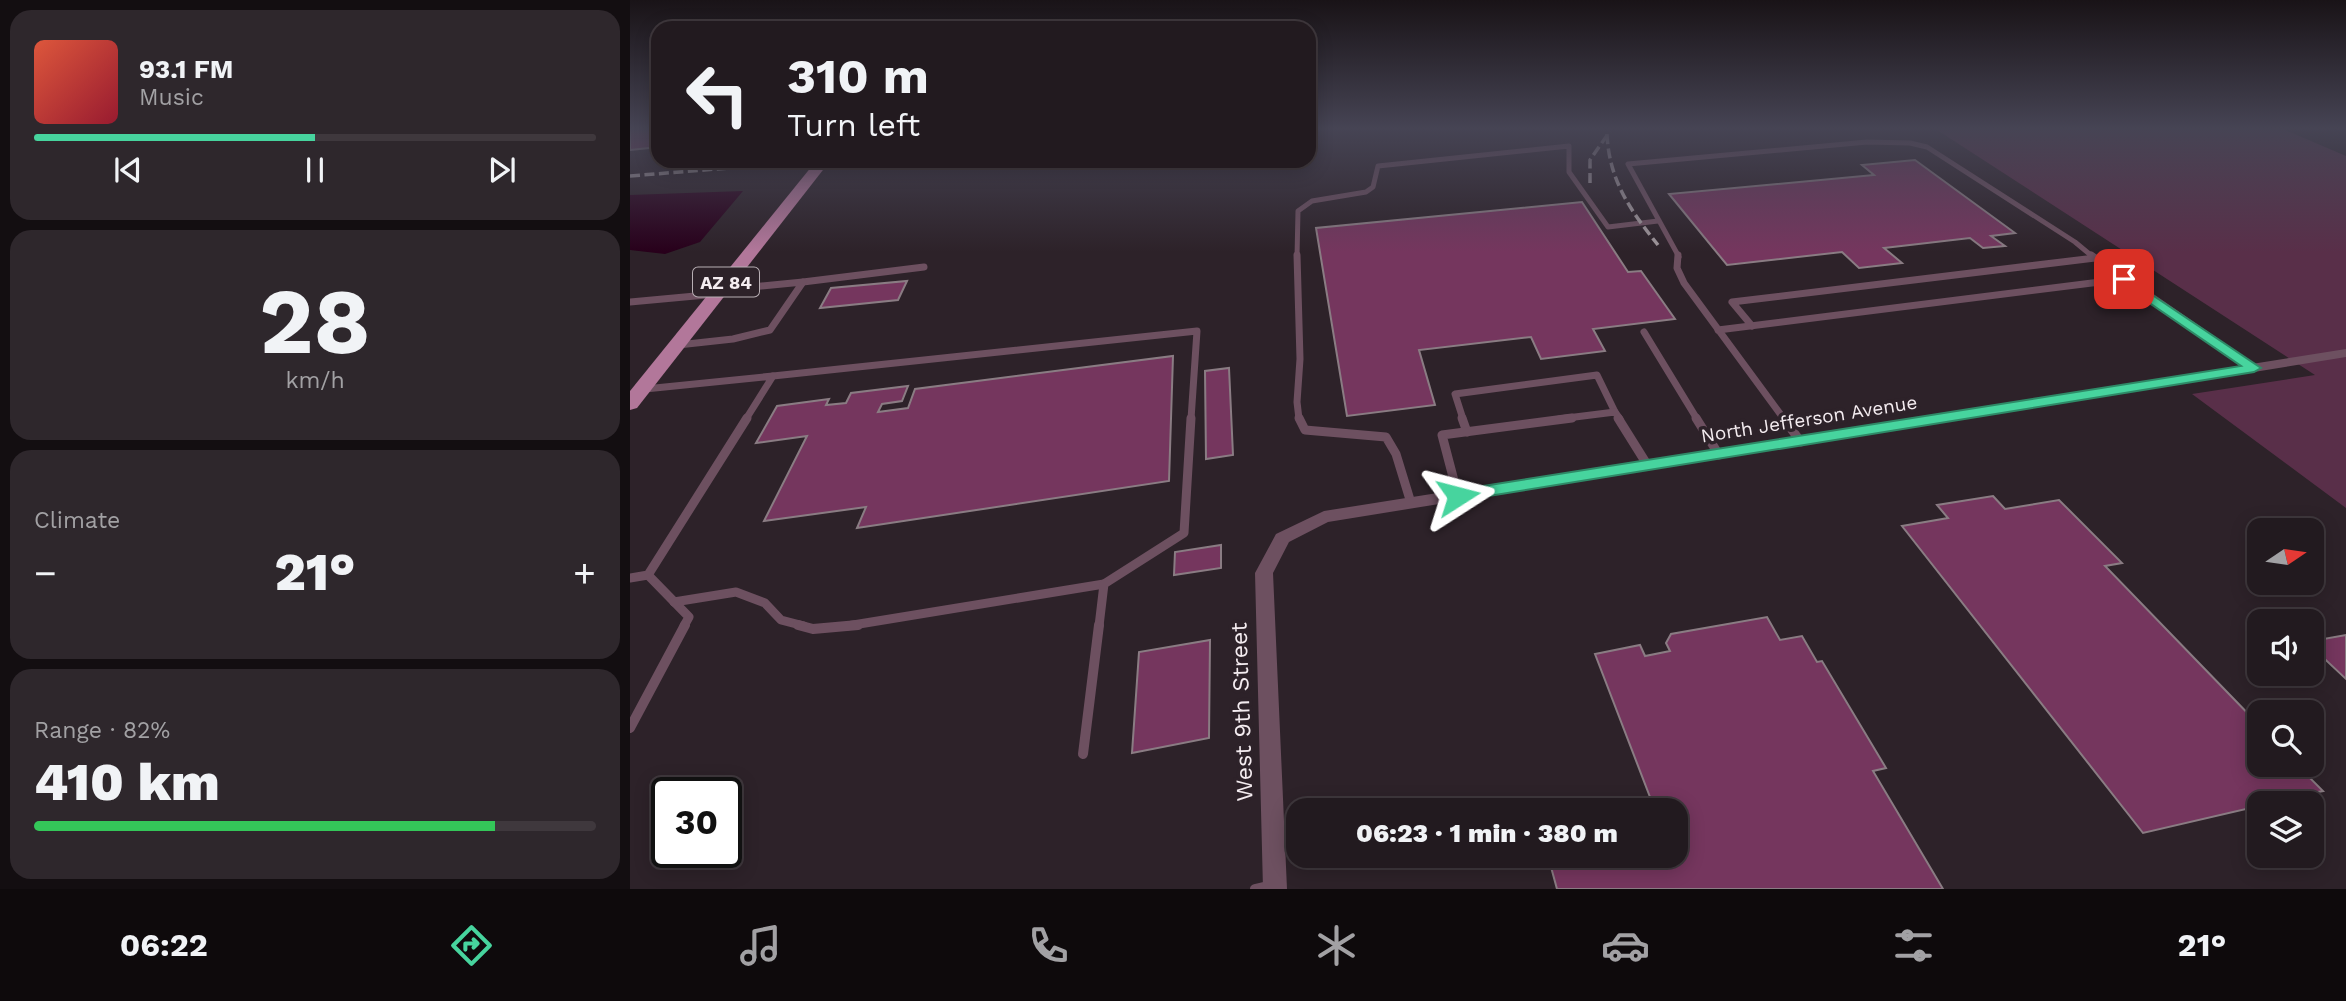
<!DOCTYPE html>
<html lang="en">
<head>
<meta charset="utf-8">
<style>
	:root { --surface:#221a1f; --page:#2e272c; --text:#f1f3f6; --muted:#a2a1a4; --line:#3f383d; --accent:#47d49e }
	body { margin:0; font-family:"Work Sans",sans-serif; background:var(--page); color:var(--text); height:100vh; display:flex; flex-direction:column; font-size:26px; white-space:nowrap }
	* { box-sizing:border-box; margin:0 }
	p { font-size:23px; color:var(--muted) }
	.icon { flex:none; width:38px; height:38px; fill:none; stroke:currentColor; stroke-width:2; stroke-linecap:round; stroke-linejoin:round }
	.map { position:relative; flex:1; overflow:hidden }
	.side { display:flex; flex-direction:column; gap:10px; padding:10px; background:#130e11; width:630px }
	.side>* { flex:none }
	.banner { position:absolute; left:21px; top:21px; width:665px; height:147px; border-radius:21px; box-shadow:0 4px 18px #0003,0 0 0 2px var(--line); background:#221a1f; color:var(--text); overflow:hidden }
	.needle { width:46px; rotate:77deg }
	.tools { position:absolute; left:1617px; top:518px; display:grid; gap:14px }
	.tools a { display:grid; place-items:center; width:77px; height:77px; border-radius:14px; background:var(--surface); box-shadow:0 4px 18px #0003,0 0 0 2px var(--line); font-size:35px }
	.speed { position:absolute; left:21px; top:777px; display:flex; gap:14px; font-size:35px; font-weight:700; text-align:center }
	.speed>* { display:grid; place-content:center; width:91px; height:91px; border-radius:50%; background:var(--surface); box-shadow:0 4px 18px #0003,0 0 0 2px var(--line); line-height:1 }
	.speed .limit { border:4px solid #111; border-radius:10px; background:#fff; color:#111 }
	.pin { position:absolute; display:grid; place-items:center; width:60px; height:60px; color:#fff; margin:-30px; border-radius:14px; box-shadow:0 4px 10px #0006 }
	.me { position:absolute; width:77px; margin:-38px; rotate:81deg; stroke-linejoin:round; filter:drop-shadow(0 0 5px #0008) }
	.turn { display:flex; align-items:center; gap:24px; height:147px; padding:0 21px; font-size:32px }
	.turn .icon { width:91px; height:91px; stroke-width:2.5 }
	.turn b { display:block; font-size:49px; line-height:60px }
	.big { font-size:52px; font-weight:800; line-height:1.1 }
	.side .widget { flex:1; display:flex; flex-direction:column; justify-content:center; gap:10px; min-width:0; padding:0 24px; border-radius:21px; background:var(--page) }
	.side .dial { align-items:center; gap:0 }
	.dial b { font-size:91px; line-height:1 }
	.song { display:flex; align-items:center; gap:21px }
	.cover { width:84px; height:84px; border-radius:10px; background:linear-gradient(135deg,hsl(10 70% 55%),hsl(350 70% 35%)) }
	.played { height:7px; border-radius:4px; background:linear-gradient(90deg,var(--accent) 50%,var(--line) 50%) }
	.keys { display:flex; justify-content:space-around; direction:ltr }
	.heat { display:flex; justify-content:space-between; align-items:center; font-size:38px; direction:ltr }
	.charge { height:10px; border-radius:5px; background:linear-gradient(90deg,#34c759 82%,var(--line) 0) }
	.trip { position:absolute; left:656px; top:798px; width:402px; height:70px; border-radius:21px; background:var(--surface); box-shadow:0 4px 18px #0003,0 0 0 2px var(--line); font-weight:800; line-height:70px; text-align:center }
	.tabs { display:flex; height:112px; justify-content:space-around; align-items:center; background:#0e0a0c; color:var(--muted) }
	.tabs .icon { width:49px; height:49px }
	.tabs .current { color:var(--accent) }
	.tabs b { font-size:32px; color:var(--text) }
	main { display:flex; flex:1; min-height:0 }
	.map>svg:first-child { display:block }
	.green { fill:#592f49 }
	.water { fill:#28001b }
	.building { fill:#75365e; stroke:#8a7c83; stroke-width:2 }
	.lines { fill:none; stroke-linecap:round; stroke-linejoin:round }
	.lane-far3 { stroke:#6d5060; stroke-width:5 }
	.lane-far2 { stroke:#6d5060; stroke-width:7 }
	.lane-far1 { stroke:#6d5060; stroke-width:9 }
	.lane { stroke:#6d5060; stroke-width:10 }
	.street { fill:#6d5060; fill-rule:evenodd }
	.primary { fill:#b2779a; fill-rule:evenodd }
	.rail { stroke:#a0979c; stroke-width:3.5; stroke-dasharray:10 4.5; stroke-linecap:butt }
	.route { fill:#47d49e; stroke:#2e8a67; stroke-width:2 }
	.labels { text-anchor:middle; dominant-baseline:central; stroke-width:7; stroke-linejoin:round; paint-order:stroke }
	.shield { fill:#2d2229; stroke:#b8afb4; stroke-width:2 }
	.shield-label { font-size:18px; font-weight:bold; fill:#f4ecf0 }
	.street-label { font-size:19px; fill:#f4ecf0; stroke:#2d2229 }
	.near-street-label { font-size:23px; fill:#f4ecf0; stroke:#2d2229 }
</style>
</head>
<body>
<main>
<section class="side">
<div class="widget">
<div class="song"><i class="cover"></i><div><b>93.1 FM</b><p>Music</p></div></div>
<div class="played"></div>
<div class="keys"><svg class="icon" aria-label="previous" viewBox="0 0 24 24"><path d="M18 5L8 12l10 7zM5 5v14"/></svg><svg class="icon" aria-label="pause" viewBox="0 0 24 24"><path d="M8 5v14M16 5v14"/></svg><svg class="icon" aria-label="next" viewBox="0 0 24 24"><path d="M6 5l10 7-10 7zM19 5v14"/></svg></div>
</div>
<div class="widget dial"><b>28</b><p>km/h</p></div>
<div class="widget"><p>Climate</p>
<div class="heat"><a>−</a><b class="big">21°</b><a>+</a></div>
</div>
<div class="widget"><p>Range · 82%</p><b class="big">410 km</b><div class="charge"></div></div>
</section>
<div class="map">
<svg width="1716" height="889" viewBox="0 0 1716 889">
	<rect width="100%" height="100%" fill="#2d2229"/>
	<polygon class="green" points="1304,128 1651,128 1716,156 1716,508 1562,394 1685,375"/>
	<polygon class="water" points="113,191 70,242 35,254 0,250 0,195"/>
	<g class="building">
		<polygon points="0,128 28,128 28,147 0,150"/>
		<polygon points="1285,160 1385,233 1361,236 1375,246 1353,248 1340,238 1254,248 1272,263 1229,268 1212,252 1097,265 1039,194 1244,175 1232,165"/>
		<polygon points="952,202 998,272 1011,271 1045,319 963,329 975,351 911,359 901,337 789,350 805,405 717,416 686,228"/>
		<polygon points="277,281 268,300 190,308 201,288"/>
		<polygon points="543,356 539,481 227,528 236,507 134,521 177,436 126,443 147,406 199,399 196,405 216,403 221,393 278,386 272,401 252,404 248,412 278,408 285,389"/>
		<polygon points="599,368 603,455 576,459 575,371"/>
		<polygon points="1363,496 1375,509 1429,500 1492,563 1475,566 1629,725 1629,765 1667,765 1693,791 1629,803 1629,806 1513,833 1272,526 1318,518 1307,505"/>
		<polygon points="591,545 591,568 544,575 545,552"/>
		<polygon points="1137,617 1150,640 1172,636 1187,662 1192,661 1256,768 1243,771 1313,889 927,889 918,856 1046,856 1046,810 1025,810 965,654 1010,645 1015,656 1040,651 1036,643 1041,634"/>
		<polygon points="1716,635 1716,679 1682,647 1682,641"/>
		<polygon points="580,640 579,738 502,753 509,652"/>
	</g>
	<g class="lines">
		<g class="lane-far3">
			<polyline points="667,257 668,211 682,201 736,192 743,187 748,166 939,146 939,172 978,227 1028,221"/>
			<polyline points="1049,257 998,164 1237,142 1280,143 1297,147 1445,242 1463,257"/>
		</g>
		<g class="lane-far2">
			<polyline points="667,255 670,359 667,402 669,419"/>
			<polyline points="1048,255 1047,268 1054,283 1154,419"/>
			<polyline points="1461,255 1624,368"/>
			<polyline points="173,282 294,267"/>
			<polyline points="0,302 87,294"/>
			<polyline points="1122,326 1102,302 1465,258"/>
			<polyline points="1088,330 1494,279"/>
			<polyline points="1014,332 1067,419"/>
			<polyline points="48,345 103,339 140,330 173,282 91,290"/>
			<polyline points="143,376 567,331 561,419"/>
			<polyline points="15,389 143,376 116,419"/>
			<polyline points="833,419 825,394 967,375 985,412"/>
			<polyline points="929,419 985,412 990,419"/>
		</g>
		<g class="lane-far1">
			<polyline points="669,418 675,430 756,437 766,454 781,503"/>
			<polyline points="832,418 837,432"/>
			<polyline points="988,418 1018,466"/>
			<polyline points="1066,418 1089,455"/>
			<polyline points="1153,418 1171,442"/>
			<polyline points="828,496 812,435 942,418"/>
			<polyline points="18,575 59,617 54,626"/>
			<polyline points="0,578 18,575 117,418"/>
			<polyline points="44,602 106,592 135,603 151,620 174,626"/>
			<polyline points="217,626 474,584"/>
			<polyline points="469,626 474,584 554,533 561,418"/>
		</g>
		<g class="lane">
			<polyline points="168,625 183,629 228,625"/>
			<polyline points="0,728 55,625"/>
			<polyline points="453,754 469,625"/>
			<polyline points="625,889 642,885"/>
		</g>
		<polygon class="street" points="1716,349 1716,357 698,522 659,542 643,573 657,889 633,889 625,573 646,534 694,511"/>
		<polygon class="primary" points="186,161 200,161 7,408 0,410 0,391"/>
		<g class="rail">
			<path d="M977,134C979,180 1000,210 1028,245"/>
			<polyline points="0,176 186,161"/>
			<polyline points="960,183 960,160 980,131"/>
		</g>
	</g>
	<linearGradient id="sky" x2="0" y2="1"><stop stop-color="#191317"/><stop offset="0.51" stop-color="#464454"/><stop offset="1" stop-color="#464454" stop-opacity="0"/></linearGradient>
	<rect width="1716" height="252" fill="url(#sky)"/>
	<polygon class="route" points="1494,276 1631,368 1624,372 828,501 819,496 828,490 1611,366 1489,282 1488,279"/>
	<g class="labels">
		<rect class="shield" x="63" y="267.5" width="66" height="29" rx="5"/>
		<g class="shield-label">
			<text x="96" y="282">AZ 84</text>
		</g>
		<g class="street-label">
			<text transform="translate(1179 419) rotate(-9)">North Jefferson Avenue</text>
		</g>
		<g class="near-street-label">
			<text transform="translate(612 712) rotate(-92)">West 9th Street</text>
		</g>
	</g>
</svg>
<div class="tools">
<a><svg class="needle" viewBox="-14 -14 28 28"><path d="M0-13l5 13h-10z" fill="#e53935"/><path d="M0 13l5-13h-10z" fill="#a2a1a4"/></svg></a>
<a><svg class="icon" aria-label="sound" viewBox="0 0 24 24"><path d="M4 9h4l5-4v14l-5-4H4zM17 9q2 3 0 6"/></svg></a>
<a><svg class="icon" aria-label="search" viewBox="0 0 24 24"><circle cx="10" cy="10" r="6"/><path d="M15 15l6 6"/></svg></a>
<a><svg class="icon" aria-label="layers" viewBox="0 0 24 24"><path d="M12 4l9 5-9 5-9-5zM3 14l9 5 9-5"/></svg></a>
</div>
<div class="speed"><div class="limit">30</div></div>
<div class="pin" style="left:1494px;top:279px;background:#d93025"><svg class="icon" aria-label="arrive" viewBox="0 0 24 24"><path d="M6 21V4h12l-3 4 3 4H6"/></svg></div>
<svg class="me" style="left:828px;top:496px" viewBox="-20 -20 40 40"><path d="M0-17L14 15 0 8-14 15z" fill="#47d49e" stroke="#fff" stroke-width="4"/></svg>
<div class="trip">06:23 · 1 min · 380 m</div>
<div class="banner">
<div class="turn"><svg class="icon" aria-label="left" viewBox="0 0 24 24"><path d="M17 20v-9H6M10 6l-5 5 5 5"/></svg><div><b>310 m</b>Turn left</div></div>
</div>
</div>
</main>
<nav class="tabs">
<b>06:22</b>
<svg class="icon current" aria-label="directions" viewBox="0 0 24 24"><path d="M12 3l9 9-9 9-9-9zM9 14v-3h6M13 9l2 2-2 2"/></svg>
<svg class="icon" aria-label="music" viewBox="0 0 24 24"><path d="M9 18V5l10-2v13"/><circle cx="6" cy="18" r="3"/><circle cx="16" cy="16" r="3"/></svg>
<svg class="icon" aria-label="phone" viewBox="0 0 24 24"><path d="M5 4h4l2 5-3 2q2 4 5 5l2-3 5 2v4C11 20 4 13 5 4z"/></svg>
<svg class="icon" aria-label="climate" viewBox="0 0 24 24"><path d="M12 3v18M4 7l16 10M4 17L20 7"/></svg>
<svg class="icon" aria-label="car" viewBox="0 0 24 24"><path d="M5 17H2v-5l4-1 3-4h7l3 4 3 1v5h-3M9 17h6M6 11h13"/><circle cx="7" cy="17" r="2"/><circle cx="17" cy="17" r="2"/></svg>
<svg class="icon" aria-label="filters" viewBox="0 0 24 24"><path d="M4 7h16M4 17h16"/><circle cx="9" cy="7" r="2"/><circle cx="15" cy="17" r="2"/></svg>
<b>21°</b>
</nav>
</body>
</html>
